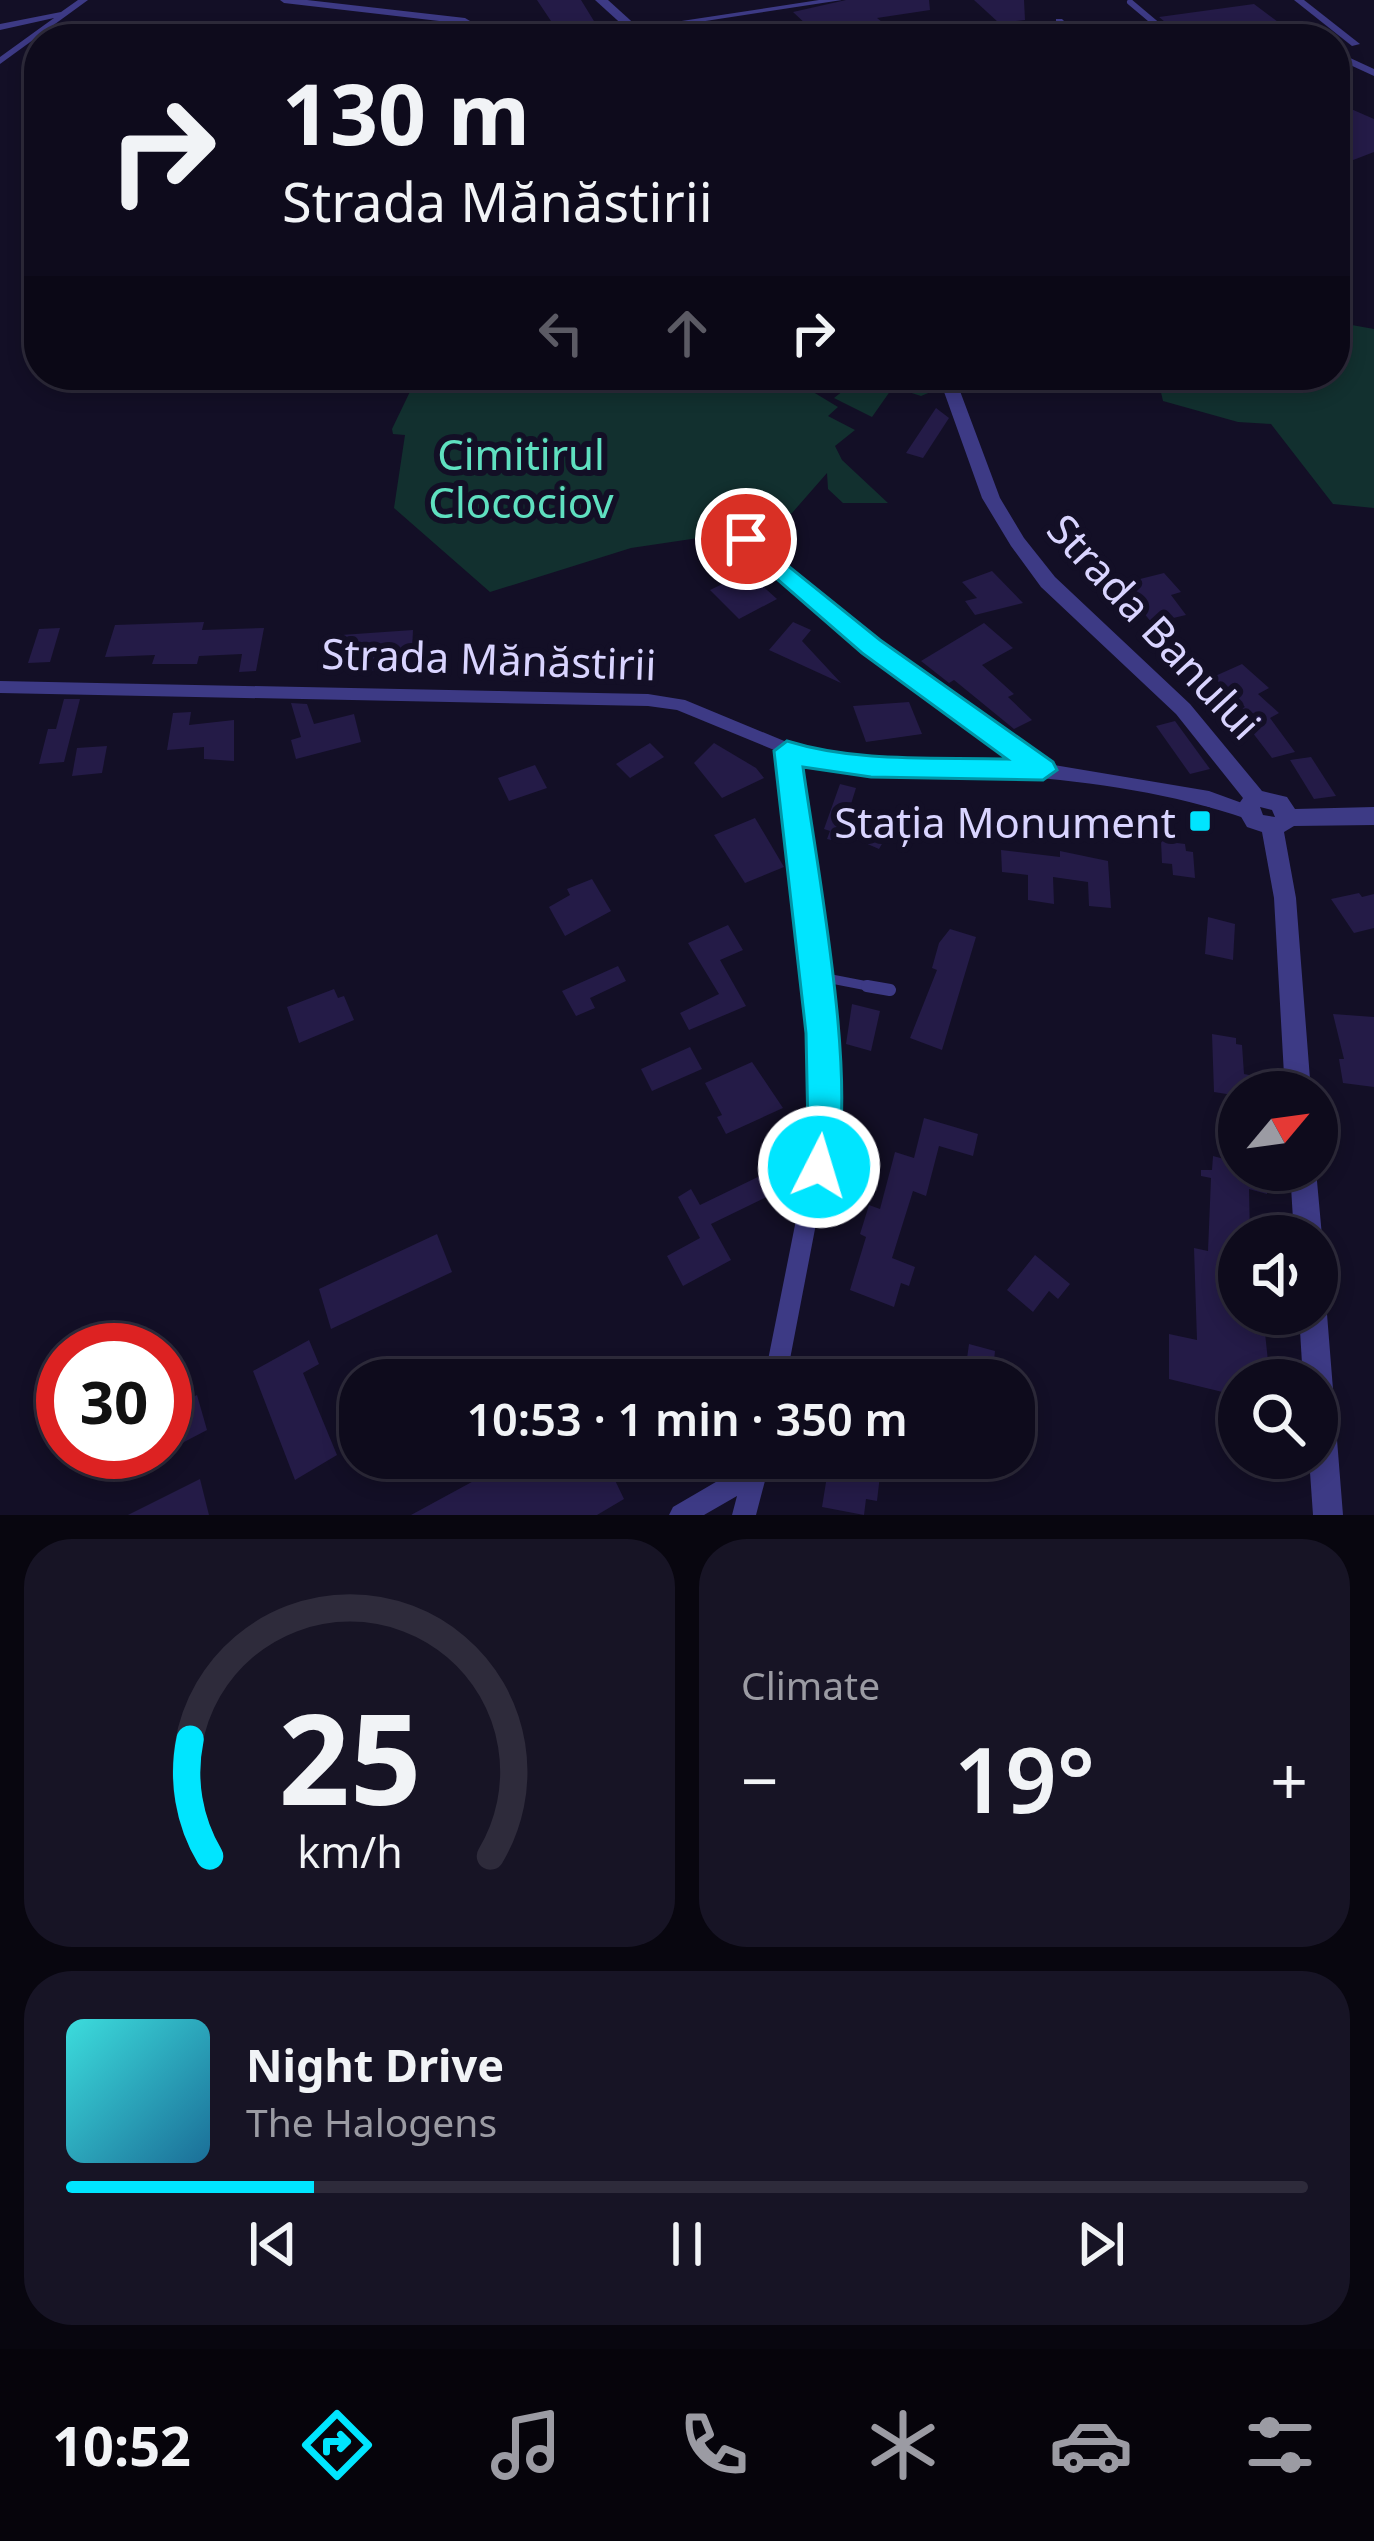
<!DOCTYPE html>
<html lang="en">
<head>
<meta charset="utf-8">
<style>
	:root { --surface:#0e0b1c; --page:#171425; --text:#f1f3f6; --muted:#9b9ba3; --line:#2e2b3b; --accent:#00e5ff }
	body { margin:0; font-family:"Noto Sans",sans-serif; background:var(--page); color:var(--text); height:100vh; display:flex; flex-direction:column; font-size:45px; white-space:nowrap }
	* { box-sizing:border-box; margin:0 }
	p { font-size:39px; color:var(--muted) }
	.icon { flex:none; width:66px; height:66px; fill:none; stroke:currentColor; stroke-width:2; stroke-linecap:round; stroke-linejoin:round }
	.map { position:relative; height:1515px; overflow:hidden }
	.panel { display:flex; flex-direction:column; gap:24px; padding:24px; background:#08060f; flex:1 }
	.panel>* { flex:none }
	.guide { position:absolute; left:24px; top:24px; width:1326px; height:366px; border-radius:48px; box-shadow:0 6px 18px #0003,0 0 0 3px var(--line); background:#0e0b1c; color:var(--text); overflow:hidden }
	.needle { width:78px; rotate:61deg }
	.fabs { position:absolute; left:1218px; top:1071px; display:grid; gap:24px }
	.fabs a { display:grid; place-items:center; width:120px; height:120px; border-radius:50%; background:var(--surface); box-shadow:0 6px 18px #0003,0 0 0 3px var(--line); font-size:60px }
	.speed { position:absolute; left:36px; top:1323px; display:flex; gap:24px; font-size:60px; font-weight:700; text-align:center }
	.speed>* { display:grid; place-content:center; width:156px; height:156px; border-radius:50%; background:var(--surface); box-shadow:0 6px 18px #0003,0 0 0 3px var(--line); line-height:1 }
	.speed .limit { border:18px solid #d22; background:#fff; color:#111 }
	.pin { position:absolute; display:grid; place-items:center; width:102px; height:102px; color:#fff; margin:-51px; border:6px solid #fff; border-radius:50%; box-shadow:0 3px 12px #0007 }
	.me { position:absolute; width:132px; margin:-66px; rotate:5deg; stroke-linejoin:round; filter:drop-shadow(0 0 9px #0008) }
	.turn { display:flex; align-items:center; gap:42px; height:252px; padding:0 60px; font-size:54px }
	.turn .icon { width:156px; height:156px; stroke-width:2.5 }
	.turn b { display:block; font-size:84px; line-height:102px }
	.lanes { display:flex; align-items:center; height:114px; padding:0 60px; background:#0003; justify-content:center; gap:60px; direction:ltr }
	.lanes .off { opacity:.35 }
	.big { font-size:90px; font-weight:600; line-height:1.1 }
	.panel .tile { flex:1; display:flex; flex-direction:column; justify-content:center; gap:18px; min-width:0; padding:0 42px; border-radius:48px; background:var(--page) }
	.panel .dial { align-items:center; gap:0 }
	.dial svg { height:312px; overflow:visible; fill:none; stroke:var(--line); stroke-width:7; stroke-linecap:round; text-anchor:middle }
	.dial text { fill:var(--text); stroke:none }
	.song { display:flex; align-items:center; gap:36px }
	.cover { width:144px; height:144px; border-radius:18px; background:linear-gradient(135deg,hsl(180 70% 55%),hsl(200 70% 35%)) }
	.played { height:12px; border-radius:6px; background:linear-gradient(90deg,var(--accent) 20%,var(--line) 20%) }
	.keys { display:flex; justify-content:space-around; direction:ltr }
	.heat { display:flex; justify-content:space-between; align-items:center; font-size:66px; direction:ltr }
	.panel .tiles { flex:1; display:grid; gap:24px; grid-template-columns:1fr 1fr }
	.tile:last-child { grid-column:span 2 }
	.trip { position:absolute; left:339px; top:1359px; width:696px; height:120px; border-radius:48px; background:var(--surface); box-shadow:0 6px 18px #0003,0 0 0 3px var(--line); font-weight:600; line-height:120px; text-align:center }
	.menu { display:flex; height:192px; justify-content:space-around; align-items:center; background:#06040b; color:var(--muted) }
	.menu .icon { width:84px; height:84px }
	.menu .on { color:var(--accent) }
	.menu b { font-size:54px; color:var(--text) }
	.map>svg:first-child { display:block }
	.green { fill:#12302f }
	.building { fill:#241b47 }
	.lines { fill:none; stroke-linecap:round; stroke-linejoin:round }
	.service-far2 { stroke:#3d3a85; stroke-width:6 }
	.service-far1 { stroke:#3d3a85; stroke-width:9 }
	.service { stroke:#3d3a85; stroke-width:12 }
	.minor { fill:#3d3a85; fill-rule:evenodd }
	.tertiary { fill:#3d3a85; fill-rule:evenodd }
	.route { fill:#00e5ff; stroke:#0095a6; stroke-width:3 }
	.poi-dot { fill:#00e5ff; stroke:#130f26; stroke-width:4.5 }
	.labels { text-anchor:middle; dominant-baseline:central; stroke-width:12; stroke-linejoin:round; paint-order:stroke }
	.park-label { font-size:42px; fill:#5fe0c0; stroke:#130f26 }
	.street-label { font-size:42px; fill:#d9d4ff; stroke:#130f26 }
	.poi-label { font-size:42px; fill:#d9d4ff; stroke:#130f26; text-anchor:end }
</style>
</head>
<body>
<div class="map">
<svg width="1374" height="1515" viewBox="0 0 1374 1515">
	<rect width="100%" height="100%" fill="#130f26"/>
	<g class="green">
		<polygon points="1335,322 1374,329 1374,508 1333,504 1271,424 1238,422 1163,401 1157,375 1335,375"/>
		<polygon points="418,375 482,375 481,380 491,375 785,375 838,407 828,416 855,430 835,446 842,460 888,503 843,503 828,489 827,473 792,513 752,530 631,548 490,592 394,508 405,435 393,434 392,429"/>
		<polygon points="805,375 920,375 933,391 921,396 893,387 872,417 834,398 843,391"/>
	</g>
	<g class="building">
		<polygon points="537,0 581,0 597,26 585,29 594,39 563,39"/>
		<polygon points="846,0 929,0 930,10 877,18 903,39 822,39 793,12"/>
		<polygon points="974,0 1024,0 1025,20 999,23"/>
		<polygon points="1254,4 1301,39 1266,39 1252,29 1236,32 1228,25 1177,32 1159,17"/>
		<polygon points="1335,102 1374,119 1374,152 1335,167"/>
		<polygon points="936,408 949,418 923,458 906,453"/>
		<polygon points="992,571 1023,603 975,615 965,601 977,598 962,582"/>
		<polygon points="747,572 777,599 739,619 710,590"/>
		<polygon points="1164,573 1181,592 1171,595 1186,615 1152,623 1120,584"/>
		<polygon points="204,622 202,630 264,628 256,671 239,672 242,654 199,656 197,664 152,664 155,655 105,657 115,625"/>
		<polygon points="793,622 811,630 802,641 841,683 769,650"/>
		<polygon points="984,623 1013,648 982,665 1014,694 1008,697 1032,720 1014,729 954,680 949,683 921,661"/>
		<polygon points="60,628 50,662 28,663 39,629"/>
		<polygon points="413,630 411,670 337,671 341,635"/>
		<polygon points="1242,664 1269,688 1258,694 1279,713 1270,718 1295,752 1272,758 1236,711 1245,707 1213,677"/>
		<polygon points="64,699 80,699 64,762 39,764 48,729 56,729"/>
		<polygon points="909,702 922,734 866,742 853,706"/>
		<polygon points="291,703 307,704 314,724 354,714 361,742 296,759 291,740 301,737"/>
		<polygon points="191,712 189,725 234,720 234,761 204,759 204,747 167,750 173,713"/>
		<polygon points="1175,721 1210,769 1190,774 1156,726"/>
		<polygon points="650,743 664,757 630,778 616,764"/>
		<polygon points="714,743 756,768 764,778 722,798 694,763"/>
		<polygon points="107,746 102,773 72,776 77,748"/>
		<polygon points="1311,757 1336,796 1314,799 1290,760"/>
		<polygon points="535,765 547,788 509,801 498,778"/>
		<polygon points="840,784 856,788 851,804 879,816 883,810 898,816 879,849 847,835 844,843 827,839 830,831 824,829"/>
		<polygon points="755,818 784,867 745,883 714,835"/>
		<polygon points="1161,841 1185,844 1186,851 1193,852 1195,878 1173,875 1172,864 1162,863"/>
		<polygon points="1001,850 1060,857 1060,851 1108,861 1111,908 1089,906 1088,882 1053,877 1054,904 1028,900 1028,875 1002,872"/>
		<polygon points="592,879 611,911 565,936 549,907 570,895 567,889"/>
		<polygon points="1359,893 1362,897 1374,894 1374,928 1354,933 1331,899"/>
		<polygon points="1208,917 1235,924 1233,960 1205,954"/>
		<polygon points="728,925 743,950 720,960 746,1006 689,1030 680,1013 719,994 688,943"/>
		<polygon points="950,929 976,937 942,1050 910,1038 937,970 932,968 939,943"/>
		<polygon points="618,966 626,981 590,998 595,1008 576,1016 562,991"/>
		<polygon points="334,989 338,998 344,996 354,1020 299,1043 287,1007"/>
		<polygon points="852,1004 880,1011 871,1051 846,1044"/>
		<polygon points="1333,1014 1374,1017 1374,1087 1343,1083 1339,1059 1344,1059"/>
		<polygon points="1212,1034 1236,1038 1236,1044 1242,1045 1244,1074 1254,1076 1255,1092 1239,1092 1239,1096 1214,1092"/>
		<polygon points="690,1047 702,1069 652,1091 641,1069"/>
		<polygon points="752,1062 783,1108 726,1134 717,1117 722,1115 705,1083"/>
		<polygon points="924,1118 978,1134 973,1156 939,1146 926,1196 913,1191 892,1258 915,1267 909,1286 901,1283 894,1307 850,1290 866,1237 860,1234 869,1205 880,1209 895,1152 914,1158"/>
		<polygon points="1213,1156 1239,1163 1239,1170 1268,1170 1267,1194 1249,1189 1250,1236 1239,1236 1239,1314 1263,1314 1270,1380 1239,1380 1239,1396 1169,1379 1169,1334 1197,1340 1194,1248 1208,1251 1211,1178 1201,1176 1201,1170 1212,1170"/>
		<polygon points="762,1175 773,1194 711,1224 731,1260 683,1286 667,1256 700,1238 678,1197 691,1189 700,1205"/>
		<polygon points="437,1234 452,1272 331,1329 319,1289"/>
		<polygon points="1035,1255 1070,1284 1058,1299 1049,1291 1033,1312 1007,1290"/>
		<polygon points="309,1340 319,1364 303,1373 337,1455 295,1480 253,1371"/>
		<polygon points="969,1344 995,1351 992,1380 964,1380"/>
		<polygon points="197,1395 207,1430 165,1452 165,1411"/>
		<polygon points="504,1458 523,1458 531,1476 563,1458 642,1458 612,1474 624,1499 597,1515 411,1515 492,1471 490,1466"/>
		<polygon points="821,1458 882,1458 877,1501 866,1499 864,1515 822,1507 827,1476 819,1473"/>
		<polygon points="200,1479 209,1515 128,1515"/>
	</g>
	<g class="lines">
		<polyline class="service-far2" points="1130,2 1174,39"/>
		<polyline class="service-far1" points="816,976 883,989"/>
		<polyline class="service" points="867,986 890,990"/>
		<g class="minor">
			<polygon points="78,0 88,0 0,64 0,57 54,18 0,30 0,24 61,12"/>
			<polygon points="280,0 307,0 465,18 470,21 465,24 284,3"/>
			<polygon points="819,0 842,0 634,32 629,29"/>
			<polygon points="1294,0 1304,0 1360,44 1352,46"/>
			<polygon points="1056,19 1062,19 1082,39 1072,39 1056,23"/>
			<polygon points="1335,51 1374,69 1374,76 1335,58"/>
			<path d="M746,534L751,536L876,642L1048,764L1209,791L1253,807L1256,812L1253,817L1247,819C1109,772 961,773 817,767L796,759L832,1033L834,1130L786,1380H764L814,1130L812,1033L779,752L677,710L648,706L0,693V681L648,694L685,700L818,755L1021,763L866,650L741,542L739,539L741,536Z"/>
			<polygon points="747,1458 771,1458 756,1515 732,1515 737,1496 704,1515 669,1515 673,1507 745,1465"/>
		</g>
		<g class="tertiary">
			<polygon points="595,0 608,0 651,39 638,39"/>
			<path d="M938,375H954L1000,498L1024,538L1055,577L1190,704L1262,791L1287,797L1295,809L1374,807V825L1294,826L1284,832L1296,898L1311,1092H1285L1274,898L1262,832L1247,827L1236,808L1243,798L1176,714L1041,587L1011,546L982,498ZM1260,807L1272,810L1275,817L1263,815Z"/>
			<polygon points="1290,1170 1316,1170 1322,1236 1317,1246 1317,1236 1294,1236"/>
			<polygon points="1317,1302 1323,1304 1327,1314 1343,1515 1313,1515 1309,1458 1317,1458 1317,1380 1303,1380 1299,1314 1317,1314"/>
		</g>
	</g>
	<path class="route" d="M746,532L880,640L1053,762L1057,770L1043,780L871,777L803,767C815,856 863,1104 831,1178L819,1183L807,1178L802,1167L808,1130L806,1033L774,751L787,741C858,763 934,757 1007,759L862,653L738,545V534Z"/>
	<rect class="poi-dot" x="1188" y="809" width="24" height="24" rx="6"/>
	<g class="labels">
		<g class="park-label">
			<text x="521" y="453">Cimitirul<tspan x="521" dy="48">Clocociov</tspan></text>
		</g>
		<g class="street-label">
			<text transform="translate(1155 626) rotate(47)">Strada Banului</text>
			<text transform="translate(489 658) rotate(2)">Strada Mănăstirii</text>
		</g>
		<g class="poi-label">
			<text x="1176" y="821">Stația Monument</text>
		</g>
	</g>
</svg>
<div class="fabs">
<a><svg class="needle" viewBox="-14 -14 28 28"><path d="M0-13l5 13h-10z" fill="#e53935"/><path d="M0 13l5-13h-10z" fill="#9b9ba3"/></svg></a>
<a><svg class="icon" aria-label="sound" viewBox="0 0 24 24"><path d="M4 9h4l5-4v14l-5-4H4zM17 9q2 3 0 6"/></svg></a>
<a><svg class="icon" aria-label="search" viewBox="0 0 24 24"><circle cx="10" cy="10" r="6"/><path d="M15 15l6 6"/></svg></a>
</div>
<div class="speed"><div class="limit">30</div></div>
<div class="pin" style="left:746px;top:539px;background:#d93025"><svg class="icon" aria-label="arrive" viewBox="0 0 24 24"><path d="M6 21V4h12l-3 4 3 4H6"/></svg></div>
<svg class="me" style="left:819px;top:1167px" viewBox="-20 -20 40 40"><circle r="17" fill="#00e5ff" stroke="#fff" stroke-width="3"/><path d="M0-11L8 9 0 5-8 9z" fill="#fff"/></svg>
<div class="trip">10:53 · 1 min · 350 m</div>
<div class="guide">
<div class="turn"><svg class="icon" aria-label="right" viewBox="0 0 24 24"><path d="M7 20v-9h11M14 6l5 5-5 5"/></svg><div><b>130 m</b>Strada Mănăstirii</div></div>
<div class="lanes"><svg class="icon off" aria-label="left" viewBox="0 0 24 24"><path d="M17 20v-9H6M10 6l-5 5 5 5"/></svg><svg class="icon off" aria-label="ahead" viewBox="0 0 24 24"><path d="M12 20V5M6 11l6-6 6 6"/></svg><svg class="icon" aria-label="right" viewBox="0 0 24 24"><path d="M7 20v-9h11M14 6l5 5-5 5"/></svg></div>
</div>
</div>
<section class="panel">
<div class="tiles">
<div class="tile dial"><svg viewBox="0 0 100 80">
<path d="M14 69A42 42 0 1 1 86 69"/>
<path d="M14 69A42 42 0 0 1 9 39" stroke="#00e5ff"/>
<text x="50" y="56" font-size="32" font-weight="700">25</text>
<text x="50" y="72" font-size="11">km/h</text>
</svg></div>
<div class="tile"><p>Climate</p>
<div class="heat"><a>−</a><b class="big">19°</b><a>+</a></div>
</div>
<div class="tile">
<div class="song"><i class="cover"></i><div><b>Night Drive</b><p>The Halogens</p></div></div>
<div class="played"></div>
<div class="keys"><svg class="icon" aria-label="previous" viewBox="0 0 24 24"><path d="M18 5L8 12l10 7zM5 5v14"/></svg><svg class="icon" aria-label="pause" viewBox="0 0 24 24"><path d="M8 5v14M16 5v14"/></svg><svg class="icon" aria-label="next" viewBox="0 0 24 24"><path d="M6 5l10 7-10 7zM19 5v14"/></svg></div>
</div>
</div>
</section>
<nav class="menu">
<b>10:52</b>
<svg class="icon on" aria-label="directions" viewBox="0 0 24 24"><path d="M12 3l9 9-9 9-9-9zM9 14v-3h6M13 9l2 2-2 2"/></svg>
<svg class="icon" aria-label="music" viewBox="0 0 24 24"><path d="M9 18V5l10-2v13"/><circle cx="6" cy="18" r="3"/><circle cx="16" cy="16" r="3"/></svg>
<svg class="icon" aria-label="phone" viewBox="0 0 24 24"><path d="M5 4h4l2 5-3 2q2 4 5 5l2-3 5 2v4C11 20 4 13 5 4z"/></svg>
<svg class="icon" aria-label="climate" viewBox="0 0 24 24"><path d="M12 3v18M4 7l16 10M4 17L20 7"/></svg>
<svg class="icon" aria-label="car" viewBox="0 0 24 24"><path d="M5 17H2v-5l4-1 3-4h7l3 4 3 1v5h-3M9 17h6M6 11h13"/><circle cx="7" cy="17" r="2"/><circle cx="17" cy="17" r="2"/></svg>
<svg class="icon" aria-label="filters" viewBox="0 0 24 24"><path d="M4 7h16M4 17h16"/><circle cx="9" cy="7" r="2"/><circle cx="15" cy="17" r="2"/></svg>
</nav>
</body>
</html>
